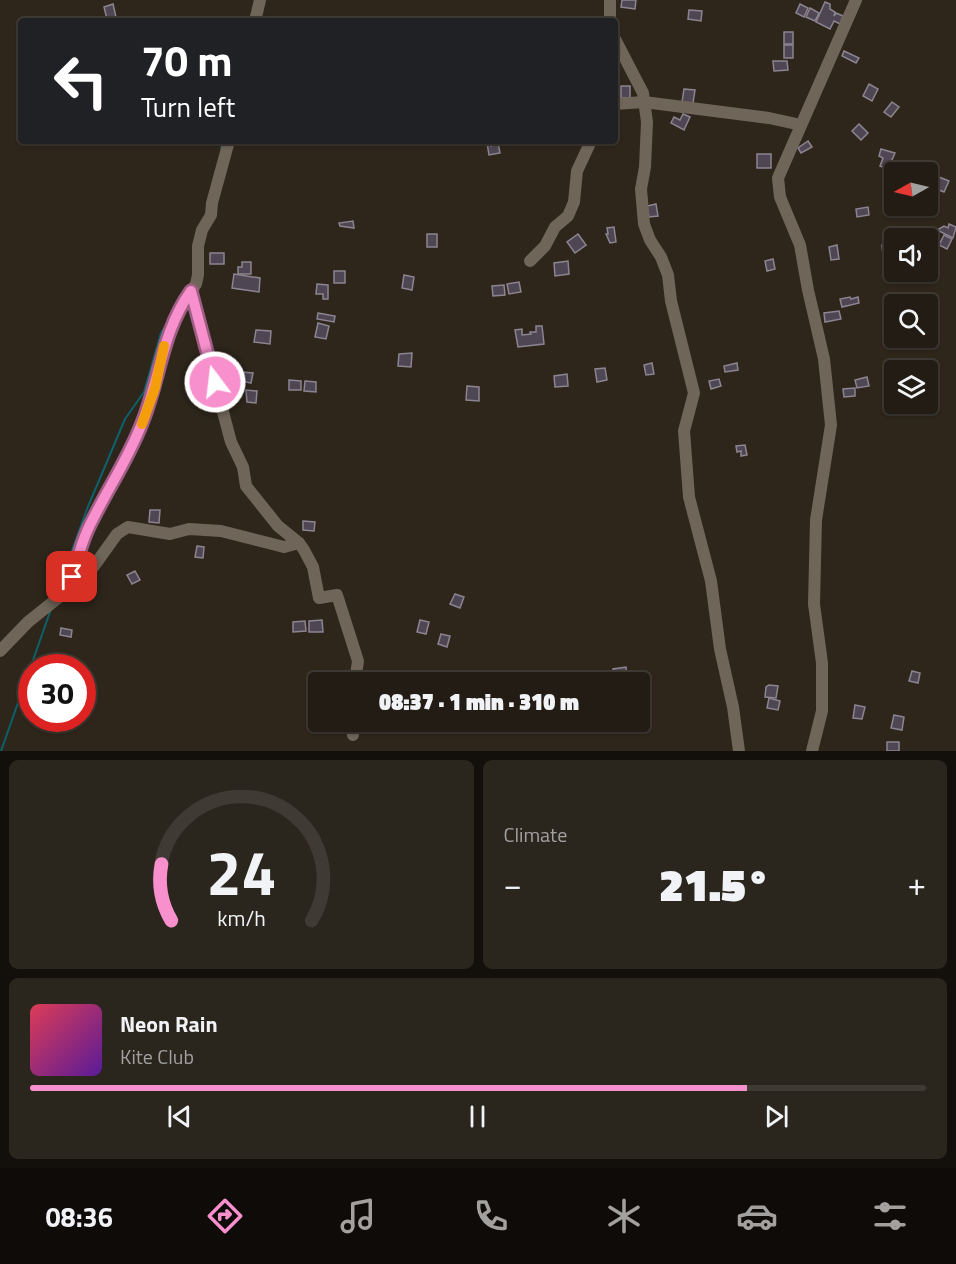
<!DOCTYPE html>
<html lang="en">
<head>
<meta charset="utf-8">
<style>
	:root { --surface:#221c14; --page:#2a251d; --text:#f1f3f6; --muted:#a2a1a0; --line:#3f3a34; --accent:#f790cd }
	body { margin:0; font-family:"Titillium Web",sans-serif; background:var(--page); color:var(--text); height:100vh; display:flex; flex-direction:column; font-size:22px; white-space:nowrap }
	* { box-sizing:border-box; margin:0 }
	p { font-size:20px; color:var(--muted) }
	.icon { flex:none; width:33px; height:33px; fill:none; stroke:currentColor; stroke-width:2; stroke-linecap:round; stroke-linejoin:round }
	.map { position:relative; height:751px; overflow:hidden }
	.sheet { display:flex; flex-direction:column; gap:9px; padding:9px; background:#130f0b; flex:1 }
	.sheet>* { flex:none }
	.guide { position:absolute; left:18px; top:18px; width:600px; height:126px; border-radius:6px; box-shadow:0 2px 4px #0004,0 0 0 2px var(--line); background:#202124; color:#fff; overflow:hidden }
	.needle { width:39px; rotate:262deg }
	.controls { position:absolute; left:884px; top:162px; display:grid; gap:12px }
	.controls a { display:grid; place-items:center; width:54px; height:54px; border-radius:6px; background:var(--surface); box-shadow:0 2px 4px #0004,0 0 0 2px var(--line); font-size:30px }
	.speed { position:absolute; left:18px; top:654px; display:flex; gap:12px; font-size:30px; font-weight:700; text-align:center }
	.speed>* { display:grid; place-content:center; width:78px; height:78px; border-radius:50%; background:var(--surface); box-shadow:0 2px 4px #0004,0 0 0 2px var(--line); line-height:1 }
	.speed .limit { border:9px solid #d22; background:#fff; color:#111 }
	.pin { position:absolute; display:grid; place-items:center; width:51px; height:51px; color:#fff; margin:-26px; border-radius:12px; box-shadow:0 3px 9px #0006 }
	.me { position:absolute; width:66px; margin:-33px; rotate:345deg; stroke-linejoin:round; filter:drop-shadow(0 0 4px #0008) }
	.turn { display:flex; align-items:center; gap:21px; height:126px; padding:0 24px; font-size:27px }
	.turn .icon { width:78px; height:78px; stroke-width:2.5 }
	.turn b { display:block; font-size:42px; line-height:51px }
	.big { font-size:45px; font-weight:800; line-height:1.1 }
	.sheet .card { flex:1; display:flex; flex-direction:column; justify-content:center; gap:9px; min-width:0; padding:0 21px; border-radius:9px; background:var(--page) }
	.sheet .dial { align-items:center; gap:0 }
	.dial svg { height:156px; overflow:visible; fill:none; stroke:var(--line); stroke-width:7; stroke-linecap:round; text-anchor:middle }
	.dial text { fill:var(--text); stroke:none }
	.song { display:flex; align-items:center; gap:18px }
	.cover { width:72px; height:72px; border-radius:9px; background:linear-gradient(135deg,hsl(350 70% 55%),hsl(270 70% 35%)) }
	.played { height:6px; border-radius:3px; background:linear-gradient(90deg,var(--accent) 80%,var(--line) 80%) }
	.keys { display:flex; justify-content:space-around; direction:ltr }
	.heat { display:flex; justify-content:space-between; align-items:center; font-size:33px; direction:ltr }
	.sheet .tiles { flex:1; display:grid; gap:9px; grid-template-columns:1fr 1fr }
	.card:last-child { grid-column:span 2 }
	.trip { position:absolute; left:308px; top:672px; width:342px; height:60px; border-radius:6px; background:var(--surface); box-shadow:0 2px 4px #0004,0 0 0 2px var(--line); font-weight:800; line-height:60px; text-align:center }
	.tab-bar { display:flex; height:96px; justify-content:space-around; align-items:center; background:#0e0b08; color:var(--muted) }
	.tab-bar .icon { width:42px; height:42px }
	.tab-bar .active { color:var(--accent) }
	.tab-bar b { font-size:27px; color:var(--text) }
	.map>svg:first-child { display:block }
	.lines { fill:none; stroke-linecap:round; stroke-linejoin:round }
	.stream { stroke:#0b626d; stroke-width:2 }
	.building { fill:#4e4753; stroke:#8c8491; stroke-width:1.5 }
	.minor { stroke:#6f6559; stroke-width:12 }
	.route-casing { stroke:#a15e85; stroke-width:15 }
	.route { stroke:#f790cd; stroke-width:10 }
	.slow { stroke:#f59e0b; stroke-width:10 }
</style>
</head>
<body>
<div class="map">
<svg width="956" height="751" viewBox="0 0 956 751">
	<rect width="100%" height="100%" fill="#2e261b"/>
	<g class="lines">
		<g class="stream">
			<polyline points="221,148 223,141"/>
			<polyline points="57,592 87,509 125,419 144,392 161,333 165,327"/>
			<polyline points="1,751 50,612"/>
		</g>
	</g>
	<g class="building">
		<polygon points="622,0 636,0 635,9 621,7"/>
		<polygon points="825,2 830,4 830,9 835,12 834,16 836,13 843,16 840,24 834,21 830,29 816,22"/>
		<polygon points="113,4 116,17 107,19 104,7"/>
		<polygon points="800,4 808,8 804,17 796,13"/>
		<polygon points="810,8 819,13 815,21 806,17"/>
		<polygon points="689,10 702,11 701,21 688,19"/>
		<rect x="784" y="32" width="9" height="12"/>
		<rect x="784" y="45" width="9" height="13"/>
		<polygon points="844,51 859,58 856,63 842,56"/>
		<polygon points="773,61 787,61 788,70 774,71"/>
		<polygon points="869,84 878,89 872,101 863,96"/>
		<rect x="621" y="86" width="9" height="12"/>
		<polygon points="684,89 695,90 693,103 682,102"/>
		<polygon points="892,102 899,107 891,117 884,112"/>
		<polygon points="683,114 690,117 684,130 671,123 674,117 680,120"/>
		<polygon points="859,124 868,133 861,140 852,131"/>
		<polygon points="808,141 812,147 801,153 798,148"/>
		<polygon points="487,143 490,143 491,146 498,143 500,153 489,155"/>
		<polygon points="881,149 895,153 888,169 880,166 883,158 879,156"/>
		<rect x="757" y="154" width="14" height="14"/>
		<polygon points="905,164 915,168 913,172 902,172"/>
		<polygon points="927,172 937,176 934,185 927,183"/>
		<polygon points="939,177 949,181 944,192 934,188"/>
		<polygon points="656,204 658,216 649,217 647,206"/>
		<polygon points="868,207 869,215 857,217 856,209"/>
		<polygon points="353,221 354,228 340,226 339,223"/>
		<polygon points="949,224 956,227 953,238 937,230 944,226 948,228"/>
		<polygon points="614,227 616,242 610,243 606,234 608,234 607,228"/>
		<rect x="427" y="234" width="10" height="13"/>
		<polygon points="578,234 586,245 575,253 567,242"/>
		<polygon points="944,235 952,239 947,249 939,245"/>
		<polygon points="894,243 894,253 883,255 882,245"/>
		<polygon points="837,245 839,259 831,260 829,247"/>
		<rect x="210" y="253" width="14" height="11"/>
		<polygon points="773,259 775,269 767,271 765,261"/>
		<polygon points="568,261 569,274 555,276 554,263"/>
		<polygon points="242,262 251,262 251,274 238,274 238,267 242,267"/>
		<rect x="334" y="271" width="11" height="12"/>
		<polygon points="234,274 260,278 259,292 232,288"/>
		<polygon points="404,275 414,277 412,290 402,288"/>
		<polygon points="519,282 521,292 509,294 507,284"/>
		<polygon points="317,284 328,285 328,299 323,299 323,294 316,294"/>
		<polygon points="504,285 505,295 493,296 492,286"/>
		<polygon points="850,297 851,299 858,297 859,303 842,307 840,299"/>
		<polygon points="839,311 841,319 825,322 824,313"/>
		<polygon points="318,313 335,316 334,322 317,319"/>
		<polygon points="318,323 329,326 326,339 315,337"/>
		<polygon points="536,326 542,326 544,344 518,347 515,330 522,329 522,335 531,334 530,332 536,332"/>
		<polygon points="256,330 271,331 270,344 254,342"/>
		<polygon points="412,353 411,367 398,366 399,354"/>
		<polygon points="652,363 654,374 646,375 644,365"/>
		<polygon points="737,363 738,370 725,372 724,366"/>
		<polygon points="225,368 237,369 236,379 224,378"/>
		<polygon points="605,368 607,380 597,382 595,369"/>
		<polygon points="242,372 253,373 251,383 241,381"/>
		<polygon points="567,374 568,386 555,387 554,376"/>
		<polygon points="867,377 869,386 857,388 855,380"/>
		<polygon points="719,379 721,386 711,389 709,381"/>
		<polygon points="289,380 301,381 301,390 289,390"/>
		<polygon points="305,381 316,382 316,392 304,391"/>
		<polygon points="467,386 479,387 479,401 466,400"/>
		<polygon points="855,388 855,396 844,397 843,389"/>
		<polygon points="246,390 257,391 256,403 247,402"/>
		<polygon points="745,445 747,455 741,456 741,451 737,452 736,446"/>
		<polygon points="150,510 160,510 159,523 149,522"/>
		<polygon points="303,521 315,522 314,531 303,530"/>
		<polygon points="197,546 204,547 203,558 195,557"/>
		<polygon points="135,571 140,580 132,584 127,575"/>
		<polygon points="455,594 464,597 460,608 450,604"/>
		<polygon points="322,620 323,632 309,632 309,621"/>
		<polygon points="420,620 429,622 426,634 417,632"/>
		<polygon points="305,621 306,631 293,632 293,622"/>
		<polygon points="61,628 72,630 71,637 60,635"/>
		<polygon points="441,634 450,636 447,647 438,644"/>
		<polygon points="626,667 627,679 614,680 613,669"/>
		<polygon points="912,671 920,673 918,683 909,681"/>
		<polygon points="769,685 778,686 776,698 765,697 766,687"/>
		<polygon points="769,698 780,701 778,710 767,708"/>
		<polygon points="855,705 865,707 862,719 853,718"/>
		<polygon points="894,715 904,717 902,730 891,728"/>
		<rect x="887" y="742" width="12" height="9"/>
	</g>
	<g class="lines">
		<g class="minor">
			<polyline points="255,21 260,0"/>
			<polyline points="610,21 610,0"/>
			<polyline points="615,39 643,93 647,122 645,167 641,189 644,224 650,240 661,257 668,275 671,301 694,393 684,431 689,497 711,581 720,649 733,707 739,751"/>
			<polyline points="615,104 644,102 769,118 801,125"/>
			<polyline points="530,261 545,246 555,227 568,216 574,202 577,171 591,141"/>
			<polyline points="191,291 231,442 243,467 246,486 278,526 299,543 304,550 313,567 319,598 337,595 358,661 355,682"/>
			<polyline points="63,594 79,587 117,534 128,527 170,534 189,529 221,531 284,547 299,543"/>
			<polyline points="0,651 28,622 63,594 72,577 87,531 142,426 155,388 165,342 175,316 196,284 198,275 198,246 202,230 211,215 212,203 229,141"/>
			<polyline points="351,722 353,735"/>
			<polyline points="812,751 822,711 822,663 814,604 816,520 831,425 824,359 808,290 800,245 780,197 778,178 856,0"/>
		</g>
	</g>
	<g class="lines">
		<g class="route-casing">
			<path id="route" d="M72,577C77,561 81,544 88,529C105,493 128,460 142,423C160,379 162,331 191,291L215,382"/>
		</g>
		<use href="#route" class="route"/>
		<polyline class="slow" points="142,424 155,388 164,346"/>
	</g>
</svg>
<div class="controls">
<a><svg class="needle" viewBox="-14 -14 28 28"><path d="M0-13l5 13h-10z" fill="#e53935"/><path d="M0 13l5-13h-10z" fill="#a2a1a0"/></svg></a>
<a><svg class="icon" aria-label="sound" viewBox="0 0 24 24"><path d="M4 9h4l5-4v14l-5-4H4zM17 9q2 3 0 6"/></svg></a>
<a><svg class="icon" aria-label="search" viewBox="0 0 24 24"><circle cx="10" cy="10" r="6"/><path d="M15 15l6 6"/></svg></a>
<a><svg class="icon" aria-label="layers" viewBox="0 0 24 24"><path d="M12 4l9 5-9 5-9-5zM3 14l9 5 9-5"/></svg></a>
</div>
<div class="speed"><div class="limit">30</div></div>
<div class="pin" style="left:72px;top:577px;background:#d93025"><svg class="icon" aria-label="arrive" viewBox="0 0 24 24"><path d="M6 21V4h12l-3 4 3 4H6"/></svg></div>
<svg class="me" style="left:215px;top:382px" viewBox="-20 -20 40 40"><circle r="17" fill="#f790cd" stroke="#fff" stroke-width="3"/><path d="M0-11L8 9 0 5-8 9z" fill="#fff"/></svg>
<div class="trip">08:37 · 1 min · 310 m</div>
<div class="guide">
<div class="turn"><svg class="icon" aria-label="left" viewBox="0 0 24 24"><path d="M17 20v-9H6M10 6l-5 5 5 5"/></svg><div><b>70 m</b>Turn left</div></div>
</div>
</div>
<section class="sheet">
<div class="tiles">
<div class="card dial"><svg viewBox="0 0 100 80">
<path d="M14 69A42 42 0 1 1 86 69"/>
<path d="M14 69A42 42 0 0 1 9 40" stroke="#f790cd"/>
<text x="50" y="56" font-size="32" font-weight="700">24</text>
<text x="50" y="72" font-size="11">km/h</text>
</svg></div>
<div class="card"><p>Climate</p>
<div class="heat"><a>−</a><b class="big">21.5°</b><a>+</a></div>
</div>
<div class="card">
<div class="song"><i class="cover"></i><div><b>Neon Rain</b><p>Kite Club</p></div></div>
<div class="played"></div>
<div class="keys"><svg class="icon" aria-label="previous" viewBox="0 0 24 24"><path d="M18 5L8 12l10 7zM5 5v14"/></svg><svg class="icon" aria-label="pause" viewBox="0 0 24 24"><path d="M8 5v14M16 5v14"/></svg><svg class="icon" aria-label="next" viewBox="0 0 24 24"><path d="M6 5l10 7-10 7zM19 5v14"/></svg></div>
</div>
</div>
</section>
<nav class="tab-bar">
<b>08:36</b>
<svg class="icon active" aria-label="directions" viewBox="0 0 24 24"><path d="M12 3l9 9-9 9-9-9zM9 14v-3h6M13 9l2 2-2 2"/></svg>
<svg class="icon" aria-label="music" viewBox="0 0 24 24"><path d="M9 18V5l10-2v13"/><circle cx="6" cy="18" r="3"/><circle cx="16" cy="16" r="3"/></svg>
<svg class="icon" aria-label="phone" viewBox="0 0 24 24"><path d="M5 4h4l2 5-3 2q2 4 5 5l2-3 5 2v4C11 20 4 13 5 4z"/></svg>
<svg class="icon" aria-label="climate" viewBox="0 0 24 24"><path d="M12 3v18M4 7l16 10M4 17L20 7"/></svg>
<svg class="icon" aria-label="car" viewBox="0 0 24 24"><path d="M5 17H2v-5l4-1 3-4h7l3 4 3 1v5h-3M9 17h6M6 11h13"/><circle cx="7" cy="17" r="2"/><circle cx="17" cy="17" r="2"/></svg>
<svg class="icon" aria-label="filters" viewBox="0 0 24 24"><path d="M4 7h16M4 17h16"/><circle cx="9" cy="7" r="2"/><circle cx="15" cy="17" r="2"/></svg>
</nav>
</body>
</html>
